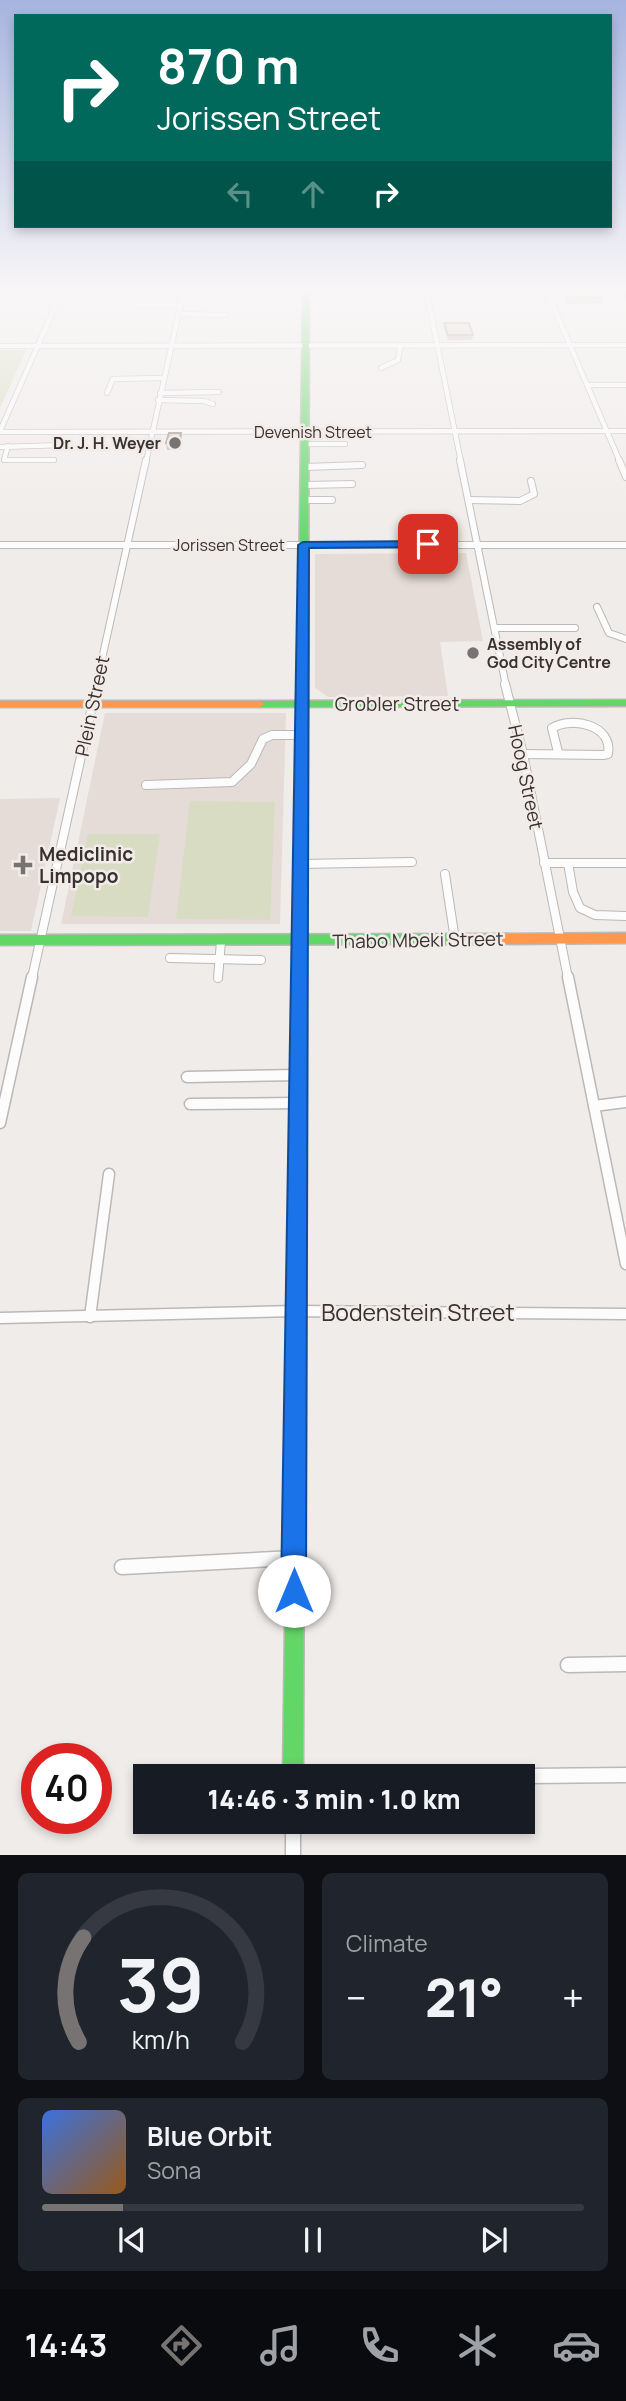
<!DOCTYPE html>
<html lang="en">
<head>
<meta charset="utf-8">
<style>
	:root { --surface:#171b24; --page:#20242c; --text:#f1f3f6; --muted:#9ea1a6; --line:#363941; --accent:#767372 }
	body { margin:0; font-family:Manrope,sans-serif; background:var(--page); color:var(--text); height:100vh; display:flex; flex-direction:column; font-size:26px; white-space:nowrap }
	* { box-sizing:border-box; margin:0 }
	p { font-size:23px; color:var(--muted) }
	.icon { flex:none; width:38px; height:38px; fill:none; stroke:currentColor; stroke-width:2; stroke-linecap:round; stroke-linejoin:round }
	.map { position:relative; height:1855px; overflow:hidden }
	.side { display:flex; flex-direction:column; gap:18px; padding:18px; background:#0d0f14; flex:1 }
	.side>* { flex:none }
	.hud { position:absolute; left:14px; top:14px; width:598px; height:214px; border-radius:0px; box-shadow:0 4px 10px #0003; background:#00695c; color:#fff; overflow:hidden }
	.speed { position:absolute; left:21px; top:1743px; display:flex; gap:14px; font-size:35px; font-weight:700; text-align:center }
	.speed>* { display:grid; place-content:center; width:91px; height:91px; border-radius:50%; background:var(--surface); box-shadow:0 4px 10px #0003; line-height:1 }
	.speed .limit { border:10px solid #d22; background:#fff; color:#111 }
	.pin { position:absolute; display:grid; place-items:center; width:60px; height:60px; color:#fff; margin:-30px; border-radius:14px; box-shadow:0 4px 10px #0006 }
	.me { position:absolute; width:77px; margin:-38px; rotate:0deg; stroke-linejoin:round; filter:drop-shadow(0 0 5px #0008) }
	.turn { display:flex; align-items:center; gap:24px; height:147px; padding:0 28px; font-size:32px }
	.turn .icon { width:91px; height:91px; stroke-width:2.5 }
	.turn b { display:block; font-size:49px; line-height:60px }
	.lanes { display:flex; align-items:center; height:66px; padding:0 28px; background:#0003; justify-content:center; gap:35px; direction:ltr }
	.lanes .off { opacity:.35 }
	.big { font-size:52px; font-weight:800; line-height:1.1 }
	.side .tile { flex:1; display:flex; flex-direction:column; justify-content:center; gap:10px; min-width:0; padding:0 24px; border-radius:10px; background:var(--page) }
	.side .dial { align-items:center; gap:0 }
	.dial svg { height:182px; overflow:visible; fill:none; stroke:var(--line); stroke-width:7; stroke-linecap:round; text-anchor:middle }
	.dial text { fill:var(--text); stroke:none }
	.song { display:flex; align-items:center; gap:21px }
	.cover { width:84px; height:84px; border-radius:10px; background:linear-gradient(135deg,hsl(220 70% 55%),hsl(30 70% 35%)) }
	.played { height:7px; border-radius:4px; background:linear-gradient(90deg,var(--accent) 15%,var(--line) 15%) }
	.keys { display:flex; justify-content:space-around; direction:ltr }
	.heat { display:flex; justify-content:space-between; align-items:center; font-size:38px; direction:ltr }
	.side .tiles { flex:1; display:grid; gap:18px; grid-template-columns:1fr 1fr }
	.tile:last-child { grid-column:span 2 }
	.trip { position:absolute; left:133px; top:1764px; width:402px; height:70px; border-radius:0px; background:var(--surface); box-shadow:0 4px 10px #0003; font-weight:800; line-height:70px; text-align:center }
	.dock { display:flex; height:112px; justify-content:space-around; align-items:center; background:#090b0e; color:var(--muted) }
	.dock .icon { width:49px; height:49px }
	.dock .on { color:var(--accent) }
	.dock b { font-size:32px; color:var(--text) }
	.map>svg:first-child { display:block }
	.built { fill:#e6dcd7 }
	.green { fill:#d8dcc2 }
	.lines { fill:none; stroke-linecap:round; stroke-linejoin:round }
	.street-far4-casing { stroke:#bbb8b6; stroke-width:6 }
	.street-far3-casing { stroke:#bbb8b6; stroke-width:8 }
	.street-far2-casing { stroke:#bbb8b6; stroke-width:10 }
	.street-far1-casing { stroke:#bbb8b6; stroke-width:13 }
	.street-casing { stroke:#bbb8b6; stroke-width:17 }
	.fast-casing { stroke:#bbb8b6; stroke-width:3 }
	.slow-casing { stroke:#bbb8b6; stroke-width:3 }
	.street-far4 { stroke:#fdfcfc; stroke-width:4.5 }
	.street-far3 { stroke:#fdfcfc; stroke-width:6 }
	.street-far2 { stroke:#fdfcfc; stroke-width:8 }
	.street-far1 { stroke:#fdfcfc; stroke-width:10 }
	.street { stroke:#fdfcfc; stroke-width:14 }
	.fast { fill:#63d668; fill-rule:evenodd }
	.slow { fill:#ff974d; fill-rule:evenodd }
	.wall { fill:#bcb5a9 }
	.shaded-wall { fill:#999389 }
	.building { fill:#dbd2c4; stroke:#999389; stroke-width:2 }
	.route { fill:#1a73e8; stroke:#114b97; stroke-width:2 }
	.poi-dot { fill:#767372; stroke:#f2ebe8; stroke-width:2.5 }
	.labels { text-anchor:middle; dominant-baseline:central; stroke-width:5; stroke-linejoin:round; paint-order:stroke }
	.far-street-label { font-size:16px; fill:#353231; stroke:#f2ebe8 }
	.far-poi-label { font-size:16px; font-weight:bold; fill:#353231; stroke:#f2ebe8; text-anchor:end }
	.street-label { font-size:19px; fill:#353231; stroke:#f2ebe8 }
	.poi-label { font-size:19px; font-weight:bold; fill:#353231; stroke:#f2ebe8; text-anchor:start }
	.near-street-label { font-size:23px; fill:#353231; stroke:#f2ebe8 }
</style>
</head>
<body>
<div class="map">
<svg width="626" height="1855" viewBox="0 0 626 1855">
	<rect width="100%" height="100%" fill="#f0ecea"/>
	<g class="built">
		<polygon points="466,553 483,641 440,642 448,696 328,697 315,688 315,554"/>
		<polygon points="105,713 286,713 280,924 61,924"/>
		<polygon points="60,798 31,931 0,931 0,799"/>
	</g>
	<g class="green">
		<polygon points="0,350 26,350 0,408"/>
		<polygon points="190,801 275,802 270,920 176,919"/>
		<polygon points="88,834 160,834 148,917 71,916"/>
	</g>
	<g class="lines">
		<g class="street-far4-casing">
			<g id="street-far4">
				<polyline points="105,289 112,291"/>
				<polyline points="426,289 461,462"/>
				<polyline points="546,289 620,462"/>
				<polyline points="257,295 305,294"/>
				<polyline points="137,305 180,305"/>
				<polyline points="178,314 225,315"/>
				<polyline points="0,346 626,345"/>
				<polyline points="381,368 398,360 400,346"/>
				<polyline points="587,385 626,385"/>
				<polyline points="107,393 113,379 163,378"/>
				<polyline points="160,393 219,392"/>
				<polyline points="158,400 204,401 213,404"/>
				<polyline points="0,431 63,289"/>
				<polyline points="0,432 626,431"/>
				<polyline points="305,444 345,444"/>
				<polyline points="8,446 4,460 54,460"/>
				<polyline points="0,447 64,445"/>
				<polyline points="146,462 184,289"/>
			</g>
		</g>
		<g class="street-far3-casing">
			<g id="street-far3">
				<polyline points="460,460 506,686"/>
				<polyline points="619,460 626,477"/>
				<polyline points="305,467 362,465"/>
				<polyline points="304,485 352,484"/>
				<polyline points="304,500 332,500"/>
				<polyline points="470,500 520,501 534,494 531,481"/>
				<polyline points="0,545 626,545"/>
				<polyline points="597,607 609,633 626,639"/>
				<polyline points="495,628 575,628"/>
				<polyline points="96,686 146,460"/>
			</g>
		</g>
		<g class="street-far2-casing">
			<g id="street-far2">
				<polyline points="505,684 523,754 568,978"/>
				<path d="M523,754L603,755L608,754C613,725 572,716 552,728L558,752"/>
				<polyline points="146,785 232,782 251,764 263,739 272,735 301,735"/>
				<polyline points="544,863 626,863"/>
				<polyline points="568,863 573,892 580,908 595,915 626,916"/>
				<polyline points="300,864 412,862"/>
				<polyline points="445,874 455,940"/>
				<polyline points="170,958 261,960"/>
				<polyline points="32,978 97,684"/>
				<polyline points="218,978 221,941"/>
			</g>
		</g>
		<g class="street-far1-casing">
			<g id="street-far1">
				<polyline points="568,977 626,1264"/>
				<polyline points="187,1077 299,1075"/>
				<polyline points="190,1104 298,1103"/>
				<polyline points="594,1106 626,1102"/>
				<polyline points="0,1123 32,977"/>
				<polyline points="90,1317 109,1174"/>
				<polyline points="0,1318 296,1311 626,1314"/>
			</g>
		</g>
		<g class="street-casing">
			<g id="street">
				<polyline points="122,1567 294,1558"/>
				<polyline points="568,1665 626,1664"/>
				<polyline points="529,1776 626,1775"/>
				<polyline points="293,1822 293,1855"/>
			</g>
		</g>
		<g class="fast-casing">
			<g id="fast">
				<polygon points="303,289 309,289 308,661 303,664 298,661"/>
				<polygon points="611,289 619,289 626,294 626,298"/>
				<polygon points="626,700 626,706 260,707 255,704 260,701"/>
				<polygon points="492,934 496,936 498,939 496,942 492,944 0,945 0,935"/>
				<polygon points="300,949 304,950 306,954 303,1776 283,1776 294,954 296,950"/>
			</g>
		</g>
		<g class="slow-casing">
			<g id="slow">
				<polygon points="303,658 308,661 306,954 304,958 296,958 294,954 298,661"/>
				<polygon points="0,701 260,701 265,704 260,707 0,707"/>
				<polygon points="626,933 626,943 492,944 488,942 486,939 488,936 492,934"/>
			</g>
		</g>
		<use href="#street-far4" class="street-far4"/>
		<use href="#street-far3" class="street-far3"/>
		<use href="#street-far2" class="street-far2"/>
		<use href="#street-far1" class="street-far1"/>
		<use href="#street" class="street"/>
		<use href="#fast" class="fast"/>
		<use href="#slow" class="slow"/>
	</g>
	<g class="wall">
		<polygon points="251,289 294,289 253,292"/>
		<polygon points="563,289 600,289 603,297 602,303 567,304 562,293"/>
		<polygon points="444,323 473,335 472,340 448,340 444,328"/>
		<polygon points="182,440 180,450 167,450 166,443"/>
	</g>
	<polygon class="shaded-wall" points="181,433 182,440 180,450 179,443"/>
	<g class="building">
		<polygon points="564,289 600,289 603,297 568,298"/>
		<polygon points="444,323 469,323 473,335 448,335"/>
		<polygon points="169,433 181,433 179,443 166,443"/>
	</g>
	<linearGradient id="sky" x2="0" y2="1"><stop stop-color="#a7b4df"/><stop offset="0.53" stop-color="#f8f6f6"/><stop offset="1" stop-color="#f8f6f6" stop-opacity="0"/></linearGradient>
	<rect width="626" height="549" fill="url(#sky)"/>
	<polygon class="route" points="428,541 434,544 432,547 309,548 306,1591 303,1599 294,1603 285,1599 281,1591 298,545 303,542"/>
	<g class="poi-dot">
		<circle cx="175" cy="443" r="7"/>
		<circle cx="473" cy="653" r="7"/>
		<path d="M19.5 854.5h7v7h7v7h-7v7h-7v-7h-7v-7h7z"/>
	</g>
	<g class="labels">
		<g class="far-street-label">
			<text x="313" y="432">Devenish Street</text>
			<text x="229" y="545">Jorissen Street</text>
		</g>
		<g class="far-poi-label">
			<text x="161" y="443">Dr. J. H. Weyer</text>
			<text x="487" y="644" text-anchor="start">Assembly of<tspan x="487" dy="18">God City Centre</tspan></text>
		</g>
		<g class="street-label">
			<text x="397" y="704">Grobler Street</text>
			<text transform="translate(92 706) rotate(-78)">Plein Street</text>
			<text transform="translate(526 777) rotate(78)">Hoog Street</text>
			<text transform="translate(418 940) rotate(-1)">Thabo Mbeki Street</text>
		</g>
		<g class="poi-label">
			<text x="39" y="854">Mediclinic<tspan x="39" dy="22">Limpopo</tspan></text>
		</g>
		<g class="near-street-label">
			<text x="418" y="1312">Bodenstein Street</text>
		</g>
	</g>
</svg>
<div class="speed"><div class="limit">40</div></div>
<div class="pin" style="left:428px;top:544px;background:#d93025"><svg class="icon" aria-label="arrive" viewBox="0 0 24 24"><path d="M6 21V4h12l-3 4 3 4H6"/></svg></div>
<svg class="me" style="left:294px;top:1591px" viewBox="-20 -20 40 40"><circle r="19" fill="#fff"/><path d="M0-13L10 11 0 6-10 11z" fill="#1a73e8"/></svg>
<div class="trip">14:46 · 3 min · 1.0 km</div>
<div class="hud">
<div class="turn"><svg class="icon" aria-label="right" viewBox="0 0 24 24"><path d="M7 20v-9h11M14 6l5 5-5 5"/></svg><div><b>870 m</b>Jorissen Street</div></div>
<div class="lanes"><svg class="icon off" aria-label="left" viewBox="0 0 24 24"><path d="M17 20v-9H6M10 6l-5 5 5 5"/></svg><svg class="icon off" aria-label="ahead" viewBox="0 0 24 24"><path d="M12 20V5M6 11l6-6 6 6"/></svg><svg class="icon" aria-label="right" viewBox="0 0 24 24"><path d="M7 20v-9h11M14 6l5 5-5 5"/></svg></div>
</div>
</div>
<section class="side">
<div class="tiles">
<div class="tile dial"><svg viewBox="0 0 100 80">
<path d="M14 69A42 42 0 1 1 86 69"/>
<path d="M14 69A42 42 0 0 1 16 23" stroke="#767372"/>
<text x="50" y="56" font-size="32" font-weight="700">39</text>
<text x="50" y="72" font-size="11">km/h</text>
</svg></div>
<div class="tile"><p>Climate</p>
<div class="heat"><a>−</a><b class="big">21°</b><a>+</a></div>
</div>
<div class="tile">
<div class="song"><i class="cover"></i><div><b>Blue Orbit</b><p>Sona</p></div></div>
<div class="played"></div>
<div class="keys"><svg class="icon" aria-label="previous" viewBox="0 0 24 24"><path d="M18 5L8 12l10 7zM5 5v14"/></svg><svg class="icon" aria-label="pause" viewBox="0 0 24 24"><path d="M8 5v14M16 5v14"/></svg><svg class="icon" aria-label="next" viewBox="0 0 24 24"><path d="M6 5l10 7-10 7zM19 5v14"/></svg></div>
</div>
</div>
</section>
<nav class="dock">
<b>14:43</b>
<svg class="icon on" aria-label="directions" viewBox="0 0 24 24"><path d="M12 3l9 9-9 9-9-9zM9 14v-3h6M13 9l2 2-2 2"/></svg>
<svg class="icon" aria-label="music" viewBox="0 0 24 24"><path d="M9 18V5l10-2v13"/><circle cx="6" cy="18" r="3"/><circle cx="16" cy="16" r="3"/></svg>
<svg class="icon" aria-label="phone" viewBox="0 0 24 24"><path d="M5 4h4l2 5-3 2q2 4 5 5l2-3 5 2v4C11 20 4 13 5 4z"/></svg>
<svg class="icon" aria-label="climate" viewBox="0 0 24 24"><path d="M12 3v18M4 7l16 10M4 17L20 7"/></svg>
<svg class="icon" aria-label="car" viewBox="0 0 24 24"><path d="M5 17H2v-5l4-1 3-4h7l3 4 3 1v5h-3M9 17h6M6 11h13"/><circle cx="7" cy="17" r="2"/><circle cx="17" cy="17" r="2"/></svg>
</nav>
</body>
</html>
